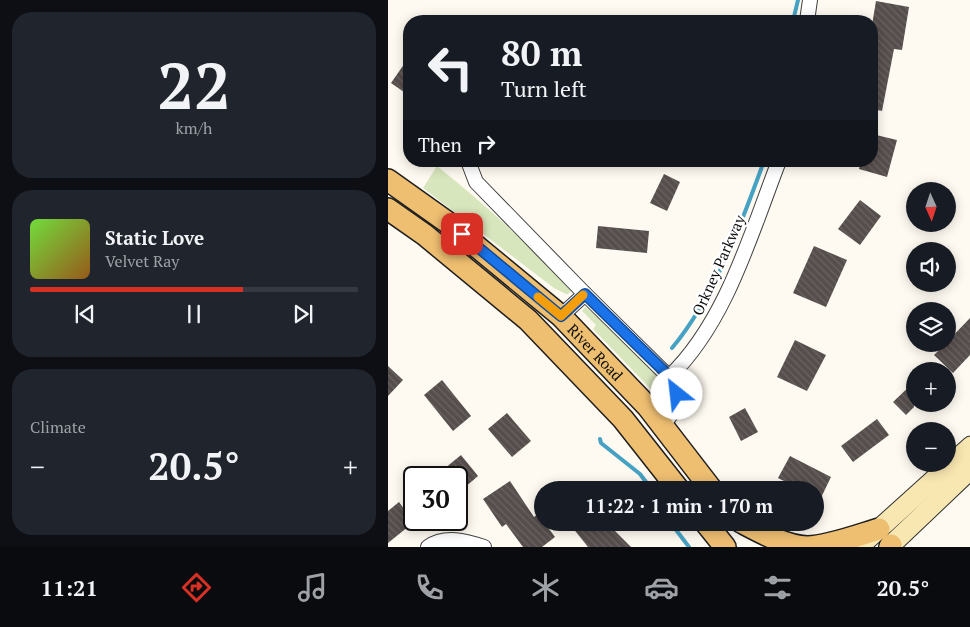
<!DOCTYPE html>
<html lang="en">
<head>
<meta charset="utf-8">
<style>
	:root { --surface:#171b24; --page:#20242c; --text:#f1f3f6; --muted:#9ea1a6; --line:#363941; --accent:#d93025 }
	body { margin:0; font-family:"PT Serif",serif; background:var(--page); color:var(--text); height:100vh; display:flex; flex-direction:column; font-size:19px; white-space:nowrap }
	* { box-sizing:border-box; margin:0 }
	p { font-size:16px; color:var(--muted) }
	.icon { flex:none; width:28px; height:28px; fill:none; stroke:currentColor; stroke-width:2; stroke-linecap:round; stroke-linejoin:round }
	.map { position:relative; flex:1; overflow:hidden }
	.drawer { display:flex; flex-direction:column; gap:12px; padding:12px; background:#0d0f14; width:388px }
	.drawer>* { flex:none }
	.banner { position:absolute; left:15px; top:15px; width:475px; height:152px; border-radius:20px; box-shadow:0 2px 12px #0003; background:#171b24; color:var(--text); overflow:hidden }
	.needle { width:32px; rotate:177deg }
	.controls { position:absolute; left:518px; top:182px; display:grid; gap:10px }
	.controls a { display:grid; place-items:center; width:50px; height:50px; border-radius:50%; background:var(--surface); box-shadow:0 2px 12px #0003; font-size:25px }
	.speed { position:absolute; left:15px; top:466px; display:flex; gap:10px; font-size:25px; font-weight:700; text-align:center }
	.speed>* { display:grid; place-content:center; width:65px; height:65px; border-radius:50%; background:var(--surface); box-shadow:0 2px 12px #0003; line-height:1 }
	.speed .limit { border:2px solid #111; border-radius:8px; background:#fff; color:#111 }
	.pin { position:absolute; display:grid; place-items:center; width:42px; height:42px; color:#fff; margin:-21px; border-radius:10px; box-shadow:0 2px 8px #0006 }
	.me { position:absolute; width:55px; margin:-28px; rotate:331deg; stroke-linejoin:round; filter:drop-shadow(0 0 4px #0008) }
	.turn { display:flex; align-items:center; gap:18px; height:105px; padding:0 15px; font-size:22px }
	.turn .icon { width:65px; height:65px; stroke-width:2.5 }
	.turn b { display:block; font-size:35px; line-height:42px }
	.then { display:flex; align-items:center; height:48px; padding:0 15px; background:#0003; gap:10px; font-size:19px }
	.big { font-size:38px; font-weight:700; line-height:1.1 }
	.drawer .card { flex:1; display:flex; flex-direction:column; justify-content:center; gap:8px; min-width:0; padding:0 18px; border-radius:20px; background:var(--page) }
	.drawer .dial { align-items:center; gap:0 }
	.dial b { font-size:65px; line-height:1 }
	.song { display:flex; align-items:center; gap:15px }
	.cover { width:60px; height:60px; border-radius:8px; background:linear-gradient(135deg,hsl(100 70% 55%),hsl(30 70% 35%)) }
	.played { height:5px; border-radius:2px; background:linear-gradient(90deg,var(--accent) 65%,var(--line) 65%) }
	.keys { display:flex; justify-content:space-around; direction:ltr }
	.heat { display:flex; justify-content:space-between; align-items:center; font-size:28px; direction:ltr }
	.trip { position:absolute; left:146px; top:481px; width:290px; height:50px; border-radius:25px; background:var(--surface); box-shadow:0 2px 12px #0003; font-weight:700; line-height:50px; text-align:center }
	.tabs { display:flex; height:80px; justify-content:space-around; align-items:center; background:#090b0e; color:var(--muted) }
	.tabs .icon { width:35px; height:35px }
	.tabs .current { color:var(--accent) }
	.tabs b { font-size:22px; color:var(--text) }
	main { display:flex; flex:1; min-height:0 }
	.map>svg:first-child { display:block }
	.grass { fill:#d8e6bd }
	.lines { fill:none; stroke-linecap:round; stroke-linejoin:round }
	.stream { stroke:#46a2c3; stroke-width:4 }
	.building { fill:url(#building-back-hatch) }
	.street-casing { stroke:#414141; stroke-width:16 }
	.secondary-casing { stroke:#303030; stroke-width:21 }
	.primary-casing { stroke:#1f1f1f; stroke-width:24 }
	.street { stroke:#fff; stroke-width:14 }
	.secondary { stroke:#f9e7b1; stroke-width:19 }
	.primary { stroke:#eebe71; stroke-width:21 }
	.route-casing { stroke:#114b97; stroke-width:12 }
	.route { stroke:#1a73e8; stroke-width:9 }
	.slow { stroke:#f59e0b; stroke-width:9 }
	.labels { text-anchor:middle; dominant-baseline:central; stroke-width:5; stroke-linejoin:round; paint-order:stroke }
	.street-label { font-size:15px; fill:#0e0e0e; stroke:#fff }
</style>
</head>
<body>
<main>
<section class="drawer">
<div class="card dial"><b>22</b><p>km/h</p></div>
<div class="card">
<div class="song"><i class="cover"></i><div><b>Static Love</b><p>Velvet Ray</p></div></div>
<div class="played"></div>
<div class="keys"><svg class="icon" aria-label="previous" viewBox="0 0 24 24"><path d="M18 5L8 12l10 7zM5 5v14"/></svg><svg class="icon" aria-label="pause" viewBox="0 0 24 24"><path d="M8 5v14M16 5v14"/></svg><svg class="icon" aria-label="next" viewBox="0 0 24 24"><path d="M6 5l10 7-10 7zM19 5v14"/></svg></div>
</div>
<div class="card"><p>Climate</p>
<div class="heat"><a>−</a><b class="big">20.5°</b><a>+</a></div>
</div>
</section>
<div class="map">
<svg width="583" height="547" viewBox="0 0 583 547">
	<defs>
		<pattern id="building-back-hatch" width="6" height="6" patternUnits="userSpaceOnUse" patternTransform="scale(1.25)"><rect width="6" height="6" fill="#564e4c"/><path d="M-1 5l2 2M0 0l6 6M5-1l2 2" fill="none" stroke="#696361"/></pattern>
	</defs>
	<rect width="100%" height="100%" fill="#fefaf1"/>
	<g class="grass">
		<path d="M49,166C97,204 141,245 184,290L180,294H178L166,288L35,188Z"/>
		<polygon points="197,307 216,322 275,381 281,392 283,403 280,407 205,329 208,325 194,311"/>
	</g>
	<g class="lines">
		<g class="stream">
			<polyline points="405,21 410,0"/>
			<path d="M284,348C326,298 354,222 376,161"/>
			<polyline points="212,439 213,443 252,474 264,490"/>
			<polyline points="282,522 301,547"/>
		</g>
	</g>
	<g class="building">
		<polygon points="488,1 521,7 514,50 506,49 494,111 484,109 484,25"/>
		<polygon points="21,57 21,85 16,92 3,83"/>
		<polygon points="484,134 509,140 499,177 471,169 473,161 484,161"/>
		<polygon points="276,174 292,182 279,211 262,203"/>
		<polygon points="472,200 493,216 472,245 450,229"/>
		<polygon points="210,226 261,231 259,253 208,248"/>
		<polygon points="426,246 459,260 438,307 405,293"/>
		<polygon points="583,317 583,354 565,373 546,355 557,344 559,344 559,342"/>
		<polygon points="407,340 438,355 419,391 389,377"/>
		<polygon points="0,366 15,380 0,396"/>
		<polygon points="54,380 83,416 65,431 36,395"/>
		<polygon points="526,382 526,407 518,415 505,402"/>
		<polygon points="357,408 370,432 353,441 341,417"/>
		<polygon points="119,413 143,441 124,457 100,429"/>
		<polygon points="489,419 501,435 465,462 453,446"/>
		<polygon points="73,455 90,476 69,494 69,478 45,478"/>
		<polygon points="402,456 443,477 428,508 428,490 414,490 390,478"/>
		<polygon points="122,481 146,517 150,514 167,537 154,547 135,547 118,524 114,527 95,499"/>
		<polygon points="26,501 26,522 0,543 0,511 11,502 16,509"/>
		<polygon points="180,522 218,522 243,547 200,547"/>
	</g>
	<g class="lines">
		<g class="street-casing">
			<g id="street">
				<polyline points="419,21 422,0"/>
				<path d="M80,161L88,182L197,294L281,377C294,399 290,408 274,426"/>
				<polyline points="173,316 197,294"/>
				<path d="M281,377C338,323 363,233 391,161"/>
				<path d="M40,547C57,535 78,541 96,547"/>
			</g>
		</g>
		<g class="secondary-casing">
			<g id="secondary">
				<polyline points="471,547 583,446"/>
				<polyline points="501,547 583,469"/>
			</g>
		</g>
		<g class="primary-casing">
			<g id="primary">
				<path id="s1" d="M0,180L59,222L173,316L260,407L324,490"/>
				<polyline points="0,209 37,235 140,320 235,419 291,490"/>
				<polyline points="317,522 337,547"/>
				<path d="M353,522C372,532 397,546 419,547C439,547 471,535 491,529"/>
				<polyline points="502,547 503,545"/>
			</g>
		</g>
		<use href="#street" class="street"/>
		<use href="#secondary" class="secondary"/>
		<use href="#primary" class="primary"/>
	</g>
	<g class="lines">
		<g class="route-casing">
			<polyline id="route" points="74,234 173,316 197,294 281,376 289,394"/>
		</g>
		<use href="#route" class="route"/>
		<polyline class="slow" points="150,297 173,316 195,295"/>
	</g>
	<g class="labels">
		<g class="street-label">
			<text transform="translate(330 265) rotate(-66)">Orkney Parkway</text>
			<text stroke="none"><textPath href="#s1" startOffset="270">River Road</textPath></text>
		</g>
	</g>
</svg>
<div class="controls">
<a><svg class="needle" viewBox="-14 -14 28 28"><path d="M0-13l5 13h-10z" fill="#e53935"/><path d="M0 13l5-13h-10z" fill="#9ea1a6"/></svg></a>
<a><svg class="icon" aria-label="sound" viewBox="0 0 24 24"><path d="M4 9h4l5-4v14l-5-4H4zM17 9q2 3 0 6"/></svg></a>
<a><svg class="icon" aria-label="layers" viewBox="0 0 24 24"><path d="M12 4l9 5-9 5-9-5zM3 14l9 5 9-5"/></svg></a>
<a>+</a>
<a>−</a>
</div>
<div class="speed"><div class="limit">30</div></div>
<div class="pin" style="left:74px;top:234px;background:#d93025"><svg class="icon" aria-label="arrive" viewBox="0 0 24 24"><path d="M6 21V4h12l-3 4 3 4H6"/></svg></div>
<svg class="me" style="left:289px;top:394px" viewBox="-20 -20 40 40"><circle r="19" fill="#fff"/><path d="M0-13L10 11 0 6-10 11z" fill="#1a73e8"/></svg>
<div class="trip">11:22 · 1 min · 170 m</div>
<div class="banner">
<div class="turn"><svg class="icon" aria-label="left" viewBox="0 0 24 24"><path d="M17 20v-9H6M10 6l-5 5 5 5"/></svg><div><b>80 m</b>Turn left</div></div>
<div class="then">Then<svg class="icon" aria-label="right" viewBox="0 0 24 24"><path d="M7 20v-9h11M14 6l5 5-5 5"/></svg></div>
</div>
</div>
</main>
<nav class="tabs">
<b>11:21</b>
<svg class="icon current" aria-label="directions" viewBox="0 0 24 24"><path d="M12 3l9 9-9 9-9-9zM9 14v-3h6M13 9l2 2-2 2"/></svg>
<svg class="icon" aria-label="music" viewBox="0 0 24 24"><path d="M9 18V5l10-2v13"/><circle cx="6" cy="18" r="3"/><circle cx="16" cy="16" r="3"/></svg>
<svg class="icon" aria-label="phone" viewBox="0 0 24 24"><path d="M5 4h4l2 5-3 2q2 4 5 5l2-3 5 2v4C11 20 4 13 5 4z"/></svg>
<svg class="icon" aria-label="climate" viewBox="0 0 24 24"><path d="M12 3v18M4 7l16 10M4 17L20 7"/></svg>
<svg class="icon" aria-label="car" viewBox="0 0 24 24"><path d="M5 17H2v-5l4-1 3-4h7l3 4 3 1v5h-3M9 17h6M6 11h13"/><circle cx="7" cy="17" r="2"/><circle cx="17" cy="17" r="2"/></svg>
<svg class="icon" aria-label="filters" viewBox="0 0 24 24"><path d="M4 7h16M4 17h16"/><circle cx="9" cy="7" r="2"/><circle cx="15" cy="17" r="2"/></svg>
<b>20.5°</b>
</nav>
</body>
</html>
